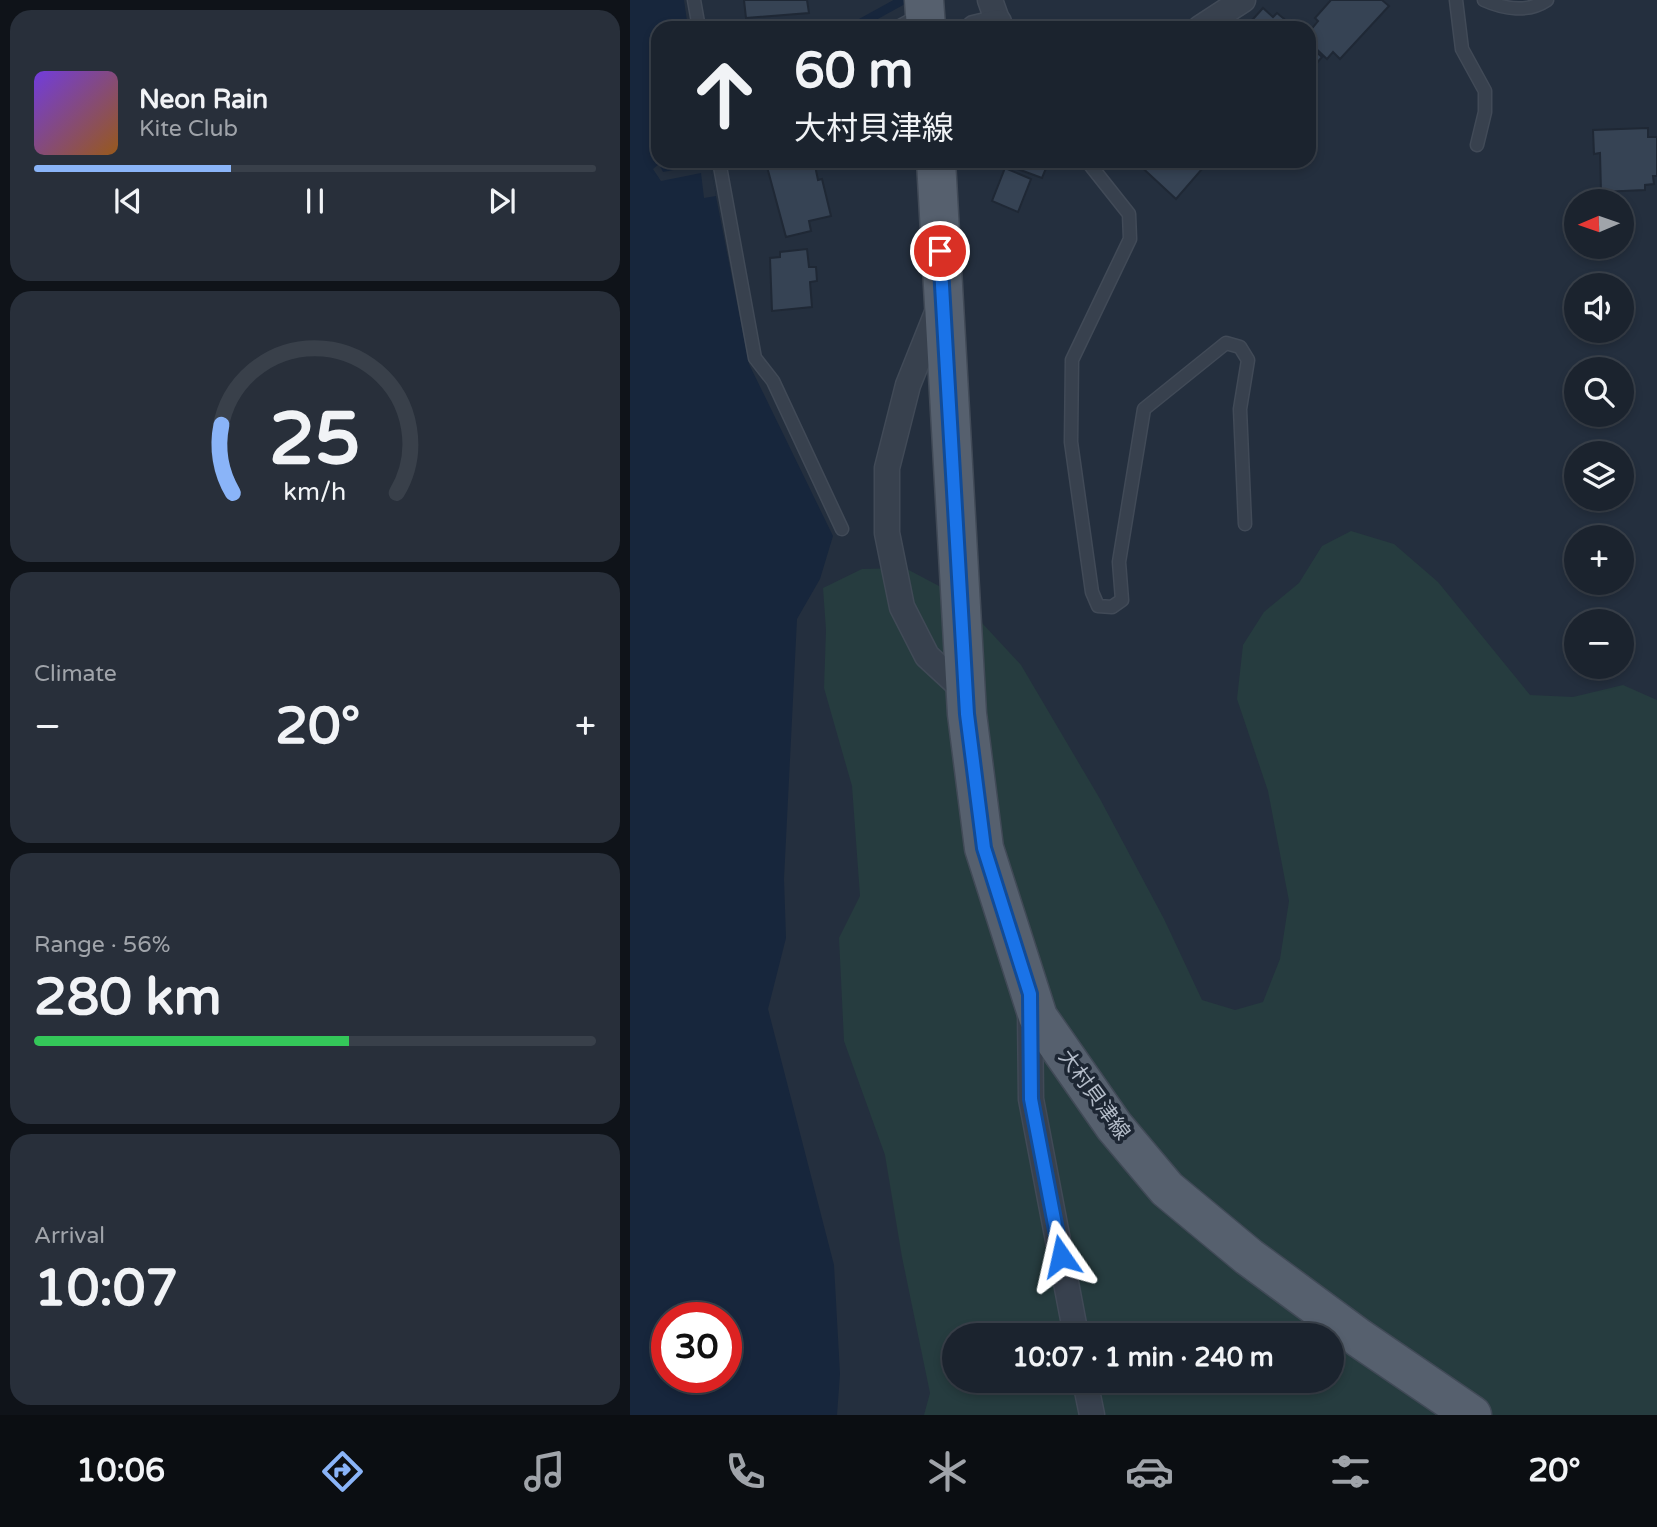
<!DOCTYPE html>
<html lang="en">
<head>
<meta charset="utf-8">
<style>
	:root { --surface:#1b232e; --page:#282f3a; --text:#f1f3f6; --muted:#a0a4aa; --line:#39404a; --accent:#8ab4f8 }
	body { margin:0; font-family:"Varela Round","Noto Sans JP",sans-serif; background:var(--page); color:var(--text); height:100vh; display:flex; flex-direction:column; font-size:26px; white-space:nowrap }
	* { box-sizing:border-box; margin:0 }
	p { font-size:23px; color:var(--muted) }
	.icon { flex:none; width:38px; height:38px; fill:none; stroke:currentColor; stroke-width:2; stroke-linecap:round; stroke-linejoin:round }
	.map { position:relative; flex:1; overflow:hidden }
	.drawer { display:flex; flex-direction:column; gap:10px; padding:10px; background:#0f1319; width:630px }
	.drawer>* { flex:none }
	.top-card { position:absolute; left:21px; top:21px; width:665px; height:147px; border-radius:21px; box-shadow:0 4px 10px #0003,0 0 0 2px var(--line); background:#1b232e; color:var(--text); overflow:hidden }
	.needle { width:46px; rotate:268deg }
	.buttons { position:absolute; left:934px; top:189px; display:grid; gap:14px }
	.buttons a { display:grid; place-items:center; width:70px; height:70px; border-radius:50%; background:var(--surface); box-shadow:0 4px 10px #0003,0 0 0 2px var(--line); font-size:35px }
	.speed { position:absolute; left:21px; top:1302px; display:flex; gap:14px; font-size:35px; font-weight:700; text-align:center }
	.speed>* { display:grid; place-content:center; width:91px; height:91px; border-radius:50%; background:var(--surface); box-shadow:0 4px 10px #0003,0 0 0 2px var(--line); line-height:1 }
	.speed .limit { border:10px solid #d22; background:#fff; color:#111 }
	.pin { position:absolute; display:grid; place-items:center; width:60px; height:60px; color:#fff; margin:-30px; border:4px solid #fff; border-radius:50%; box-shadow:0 2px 7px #0007 }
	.me { position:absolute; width:77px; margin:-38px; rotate:349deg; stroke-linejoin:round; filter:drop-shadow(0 0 5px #0008) }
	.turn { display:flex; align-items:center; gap:24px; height:147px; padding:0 28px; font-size:32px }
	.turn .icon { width:91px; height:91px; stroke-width:2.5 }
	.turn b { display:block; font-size:49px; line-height:60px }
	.big { font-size:52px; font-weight:700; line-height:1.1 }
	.drawer .tile { flex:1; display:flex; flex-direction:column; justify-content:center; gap:10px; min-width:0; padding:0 24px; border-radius:21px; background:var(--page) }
	.drawer .dial { align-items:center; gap:0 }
	.dial svg { height:182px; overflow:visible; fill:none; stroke:var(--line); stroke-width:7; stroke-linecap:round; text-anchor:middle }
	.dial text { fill:var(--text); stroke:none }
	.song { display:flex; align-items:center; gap:21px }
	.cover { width:84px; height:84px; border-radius:10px; background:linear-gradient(135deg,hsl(260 70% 55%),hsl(30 70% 35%)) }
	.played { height:7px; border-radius:4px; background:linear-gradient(90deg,var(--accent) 35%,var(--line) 35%) }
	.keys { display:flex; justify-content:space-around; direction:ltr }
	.heat { display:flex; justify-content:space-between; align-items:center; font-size:38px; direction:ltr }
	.charge { height:10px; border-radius:5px; background:linear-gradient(90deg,#34c759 56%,var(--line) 0) }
	.trip { position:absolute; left:312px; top:1323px; width:402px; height:70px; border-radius:35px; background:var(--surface); box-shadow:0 4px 10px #0003,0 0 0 2px var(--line); font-weight:700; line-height:70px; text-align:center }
	.dock { display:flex; height:112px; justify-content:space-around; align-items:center; background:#0b0e12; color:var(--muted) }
	.dock .icon { width:49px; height:49px }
	.dock .selected { color:var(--accent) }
	.dock b { font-size:32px; color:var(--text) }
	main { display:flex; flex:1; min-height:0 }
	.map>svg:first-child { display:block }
	.green { fill:#263c3f; fill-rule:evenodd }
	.water { fill:#17263c; fill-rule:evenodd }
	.pier { fill:#242f3e }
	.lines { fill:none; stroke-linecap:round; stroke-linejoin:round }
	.stream { stroke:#17263c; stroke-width:9 }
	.building { fill:#364354; stroke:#1f2835; stroke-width:2 }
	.lane-casing { stroke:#414a57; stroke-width:15 }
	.street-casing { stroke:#414a57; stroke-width:27 }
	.primary-casing { stroke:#414a57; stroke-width:41 }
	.lane { stroke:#38414e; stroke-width:12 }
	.street { stroke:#38414e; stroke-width:24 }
	.primary { stroke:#56606e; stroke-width:38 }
	.route-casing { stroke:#114b97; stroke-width:18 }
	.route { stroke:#1a73e8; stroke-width:12 }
	.labels { text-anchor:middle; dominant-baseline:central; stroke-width:7; stroke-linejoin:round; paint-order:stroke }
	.street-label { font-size:21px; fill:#b4bcc9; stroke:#1d2633 }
</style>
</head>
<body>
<main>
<section class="drawer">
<div class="tile">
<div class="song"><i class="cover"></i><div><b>Neon Rain</b><p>Kite Club</p></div></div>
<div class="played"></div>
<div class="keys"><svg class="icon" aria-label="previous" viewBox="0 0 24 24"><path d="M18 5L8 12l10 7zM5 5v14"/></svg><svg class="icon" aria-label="pause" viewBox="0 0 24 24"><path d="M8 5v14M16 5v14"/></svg><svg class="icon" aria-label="next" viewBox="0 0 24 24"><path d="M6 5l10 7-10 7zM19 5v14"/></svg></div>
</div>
<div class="tile dial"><svg viewBox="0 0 100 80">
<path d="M14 69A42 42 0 1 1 86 69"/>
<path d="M14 69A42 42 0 0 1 9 39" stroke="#8ab4f8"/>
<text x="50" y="56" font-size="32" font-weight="700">25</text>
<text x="50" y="72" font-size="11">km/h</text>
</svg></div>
<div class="tile"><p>Climate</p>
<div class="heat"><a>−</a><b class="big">20°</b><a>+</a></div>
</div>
<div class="tile"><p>Range · 56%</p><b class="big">280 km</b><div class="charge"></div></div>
<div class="tile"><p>Arrival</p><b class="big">10:07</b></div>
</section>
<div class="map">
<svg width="1027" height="1415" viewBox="0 0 1027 1415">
	<rect width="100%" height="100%" fill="#242f3e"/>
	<path class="green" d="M721,531L764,544L808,582L900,695L943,697L993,685L1027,700V1415H294L300,1393L272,1257L255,1155L214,1041L209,938L230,896L222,786L194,688L196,630L193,588L232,569L275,568L326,595L391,665L470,799L534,919L572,1000L605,1010L633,1002L650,959L659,901L638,791L607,699L613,645L634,612L669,583L692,546ZM324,1335H702V1381H324Z"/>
	<path class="water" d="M0,0H54L58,28H28V161H79L119,364L203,536L190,579L167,619L154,879L156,938L138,1009L204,1265L210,1374L207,1415H0ZM37,1318H96V1377H37Z"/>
	<polygon class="pier" points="80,163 86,196 74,198 71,173 31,181 23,169 29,164 33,172"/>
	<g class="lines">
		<polyline class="stream" points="222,28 271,1"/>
	</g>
	<g class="building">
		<polygon points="114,0 177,0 179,13 116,18"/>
		<polygon points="701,0 752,0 759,6 710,59 703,52 697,59 679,42 679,37 682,34 680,31 688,21 685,18"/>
		<polygon points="633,8 643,17 647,13 659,23 662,20 671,28 615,28"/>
		<polygon points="679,46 692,57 679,72"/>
		<polygon points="1018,128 1018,137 1027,137 1027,176 1023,176 1024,184 1015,185 1015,190 971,192 970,153 964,154 963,130"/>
		<polygon points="144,161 184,161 188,180 192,179 201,216 179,221 181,231 156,237 136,163"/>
		<polygon points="366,161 419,161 412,178"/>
		<polygon points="505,161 579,161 546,199"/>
		<polygon points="375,168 401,179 388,212 362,201"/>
		<polygon points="177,249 179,267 186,267 187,281 180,282 182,307 142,311 140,258 150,257 150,252"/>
	</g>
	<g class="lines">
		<g class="lane-casing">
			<g id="lane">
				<polyline points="64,0 69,28"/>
				<polyline points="826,0 832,49 855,91 855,112 847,145"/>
				<path d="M854,0C874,9 898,13 917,0"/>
				<polyline points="266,28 290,15"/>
				<polyline points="89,161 125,358 143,381 212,529"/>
				<polyline points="457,161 499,214 500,239 442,360 441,442 462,592 468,606 482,607 492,600 489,562 514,409 596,343 610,347 618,360 610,409 615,524"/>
			</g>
		</g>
		<g class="street-casing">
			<g id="street">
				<polyline points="360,0 370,28"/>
				<polyline points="344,28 369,22"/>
				<polyline points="570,28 613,0"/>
				<polyline points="308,310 278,385 257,468 257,533 272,607 297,656 336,692"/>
				<polyline points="400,1009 401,1099 446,1335"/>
				<polyline points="455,1381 462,1415"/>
			</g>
		</g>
		<g class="primary-casing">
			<g id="primary">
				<polyline points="294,0 296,28"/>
				<polyline points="306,161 337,714 354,848 408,1017 484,1126 537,1189 619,1257 729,1338 842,1415"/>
			</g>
		</g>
		<use href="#lane" class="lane"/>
		<use href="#street" class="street"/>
		<use href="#primary" class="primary"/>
	</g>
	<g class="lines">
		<g class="route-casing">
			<polyline id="route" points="310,251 337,714 354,848 400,994 401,1099 431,1256"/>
		</g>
		<use href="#route" class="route"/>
	</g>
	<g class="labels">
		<g class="street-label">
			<text transform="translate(464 1095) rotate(54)">大村貝津線</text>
		</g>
	</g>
</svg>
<div class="buttons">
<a><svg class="needle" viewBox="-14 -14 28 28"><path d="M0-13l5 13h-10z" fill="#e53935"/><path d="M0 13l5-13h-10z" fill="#a0a4aa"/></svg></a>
<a><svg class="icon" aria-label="sound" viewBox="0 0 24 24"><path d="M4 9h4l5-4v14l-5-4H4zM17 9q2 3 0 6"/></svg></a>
<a><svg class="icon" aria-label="search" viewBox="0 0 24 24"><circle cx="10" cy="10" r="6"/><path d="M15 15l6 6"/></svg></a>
<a><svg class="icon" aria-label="layers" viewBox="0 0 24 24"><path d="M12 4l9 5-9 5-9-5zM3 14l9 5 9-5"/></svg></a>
<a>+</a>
<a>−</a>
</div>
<div class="speed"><div class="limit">30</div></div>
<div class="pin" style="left:310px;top:251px;background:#d93025"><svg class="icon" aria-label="arrive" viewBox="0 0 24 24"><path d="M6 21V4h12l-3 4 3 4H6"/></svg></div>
<svg class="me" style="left:431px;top:1256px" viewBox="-20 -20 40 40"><path d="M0-17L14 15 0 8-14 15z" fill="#1a73e8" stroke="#fff" stroke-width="4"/></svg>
<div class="trip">10:07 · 1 min · 240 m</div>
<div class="top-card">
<div class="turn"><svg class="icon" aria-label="ahead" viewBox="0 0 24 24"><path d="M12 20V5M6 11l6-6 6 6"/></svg><div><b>60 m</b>大村貝津線</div></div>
</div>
</div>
</main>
<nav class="dock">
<b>10:06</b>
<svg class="icon selected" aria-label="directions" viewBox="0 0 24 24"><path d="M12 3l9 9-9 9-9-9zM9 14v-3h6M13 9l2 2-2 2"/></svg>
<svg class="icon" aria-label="music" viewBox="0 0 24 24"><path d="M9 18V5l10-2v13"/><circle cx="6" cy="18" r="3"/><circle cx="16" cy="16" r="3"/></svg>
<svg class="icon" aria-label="phone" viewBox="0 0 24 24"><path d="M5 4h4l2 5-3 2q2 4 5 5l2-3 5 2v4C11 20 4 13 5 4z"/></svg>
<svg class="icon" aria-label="climate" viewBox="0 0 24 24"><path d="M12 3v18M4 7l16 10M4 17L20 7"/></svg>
<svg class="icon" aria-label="car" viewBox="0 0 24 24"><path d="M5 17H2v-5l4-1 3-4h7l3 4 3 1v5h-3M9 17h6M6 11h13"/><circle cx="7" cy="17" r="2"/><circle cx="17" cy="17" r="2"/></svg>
<svg class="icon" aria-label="filters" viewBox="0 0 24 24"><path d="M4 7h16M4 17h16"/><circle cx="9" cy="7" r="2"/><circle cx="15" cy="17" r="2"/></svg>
<b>20°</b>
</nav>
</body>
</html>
